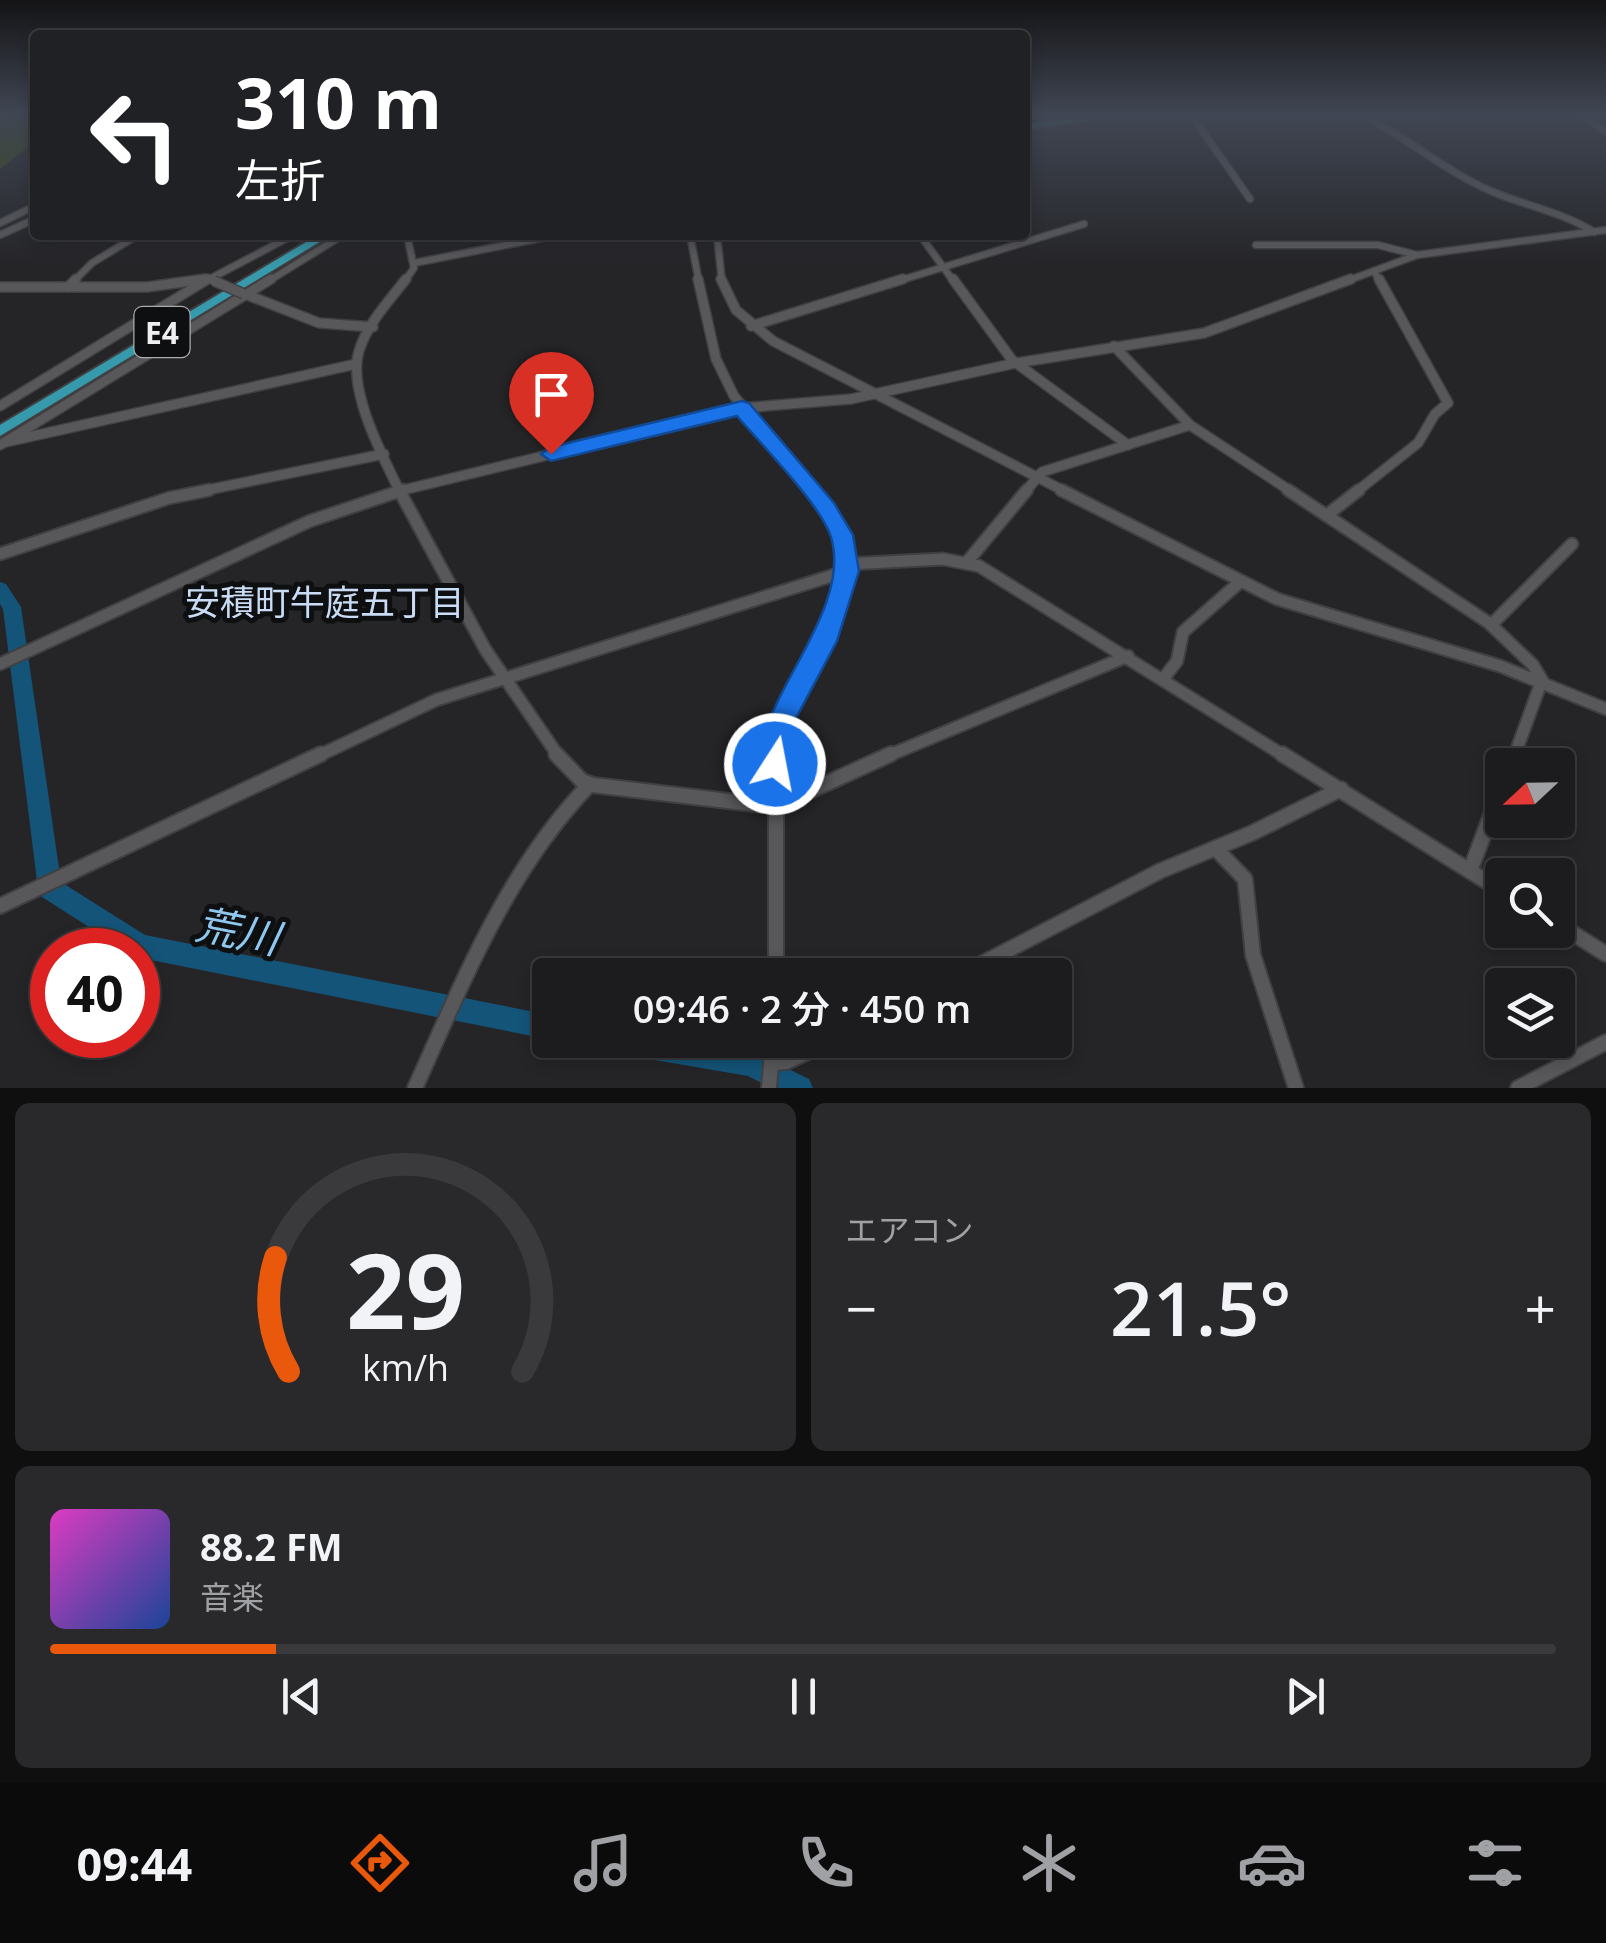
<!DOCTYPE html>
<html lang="ja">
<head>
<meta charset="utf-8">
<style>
	:root { --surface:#1c1c1e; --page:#29292b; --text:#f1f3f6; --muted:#a0a1a4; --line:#3a3a3c; --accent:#ea580c }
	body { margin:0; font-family:"Open Sans","Noto Sans JP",sans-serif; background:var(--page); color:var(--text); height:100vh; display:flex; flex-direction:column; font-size:38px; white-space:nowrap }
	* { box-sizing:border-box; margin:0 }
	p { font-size:32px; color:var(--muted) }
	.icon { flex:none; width:55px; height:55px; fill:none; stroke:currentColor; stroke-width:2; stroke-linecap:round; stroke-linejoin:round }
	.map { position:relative; height:1088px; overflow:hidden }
	.drawer { display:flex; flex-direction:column; gap:15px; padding:15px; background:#0f0f10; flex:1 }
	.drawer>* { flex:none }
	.guide { position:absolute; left:30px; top:30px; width:1000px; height:210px; border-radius:10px; box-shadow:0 5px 15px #0003,0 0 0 2px var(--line); background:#202124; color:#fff; overflow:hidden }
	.needle { width:65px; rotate:248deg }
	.controls { position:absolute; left:1485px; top:748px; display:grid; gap:20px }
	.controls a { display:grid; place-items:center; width:90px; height:90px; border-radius:10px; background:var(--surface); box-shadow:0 5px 15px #0003,0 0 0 2px var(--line); font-size:50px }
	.speed { position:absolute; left:30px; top:928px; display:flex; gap:20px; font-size:50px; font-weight:700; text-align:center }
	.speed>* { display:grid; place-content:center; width:130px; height:130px; border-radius:50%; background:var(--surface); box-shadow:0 5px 15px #0003,0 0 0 2px var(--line); line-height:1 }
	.speed .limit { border:15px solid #d22; background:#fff; color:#111 }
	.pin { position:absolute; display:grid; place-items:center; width:85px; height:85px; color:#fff; margin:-102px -42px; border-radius:50% 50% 50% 0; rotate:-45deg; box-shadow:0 0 10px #0007 }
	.pin .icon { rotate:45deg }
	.me { position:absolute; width:110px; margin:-55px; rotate:11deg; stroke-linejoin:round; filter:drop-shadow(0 0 8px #0008) }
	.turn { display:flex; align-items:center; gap:35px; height:210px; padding:0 40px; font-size:45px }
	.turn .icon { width:130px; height:130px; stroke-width:2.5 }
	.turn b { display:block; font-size:70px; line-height:85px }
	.big { font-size:75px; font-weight:600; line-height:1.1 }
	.drawer .tile { flex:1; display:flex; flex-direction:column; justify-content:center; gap:15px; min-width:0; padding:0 35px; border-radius:15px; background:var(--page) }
	.drawer .dial { align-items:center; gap:0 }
	.dial svg { height:260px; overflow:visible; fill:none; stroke:var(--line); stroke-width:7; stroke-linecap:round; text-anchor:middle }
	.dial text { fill:var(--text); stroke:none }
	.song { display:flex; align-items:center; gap:30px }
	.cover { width:120px; height:120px; border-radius:15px; background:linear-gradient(135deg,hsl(310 70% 55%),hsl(220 70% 35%)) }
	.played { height:10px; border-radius:5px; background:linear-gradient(90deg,var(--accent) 15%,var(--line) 15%) }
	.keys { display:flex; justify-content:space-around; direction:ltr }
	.heat { display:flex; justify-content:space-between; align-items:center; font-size:55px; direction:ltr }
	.drawer .tiles { flex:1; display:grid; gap:15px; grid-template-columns:1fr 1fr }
	.tile:last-child { grid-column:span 2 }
	.trip { position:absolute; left:532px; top:958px; width:540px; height:100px; border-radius:10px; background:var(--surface); box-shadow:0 5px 15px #0003,0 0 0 2px var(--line); font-weight:600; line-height:100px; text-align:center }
	.dock { display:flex; height:160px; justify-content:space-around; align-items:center; background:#0b0b0c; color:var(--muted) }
	.dock .icon { width:70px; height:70px }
	.dock .active { color:var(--accent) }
	.dock b { font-size:45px; color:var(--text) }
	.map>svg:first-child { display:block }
	.green { fill:#3a4711 }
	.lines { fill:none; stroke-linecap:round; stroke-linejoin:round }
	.river { fill:#145479; fill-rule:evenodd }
	.minor-far3-casing { stroke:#404042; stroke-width:9 }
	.minor-far2-casing { stroke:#404042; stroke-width:12 }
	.minor-far1-casing { stroke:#404042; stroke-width:15 }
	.minor-casing { stroke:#404042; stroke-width:18 }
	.major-casing { stroke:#404042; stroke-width:4 }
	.highway-casing { stroke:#404042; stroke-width:4 }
	.minor-far3 { stroke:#58585b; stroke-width:6 }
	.minor-far2 { stroke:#58585b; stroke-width:9 }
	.minor-far1 { stroke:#58585b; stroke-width:11 }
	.minor { stroke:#58585b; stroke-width:14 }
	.major { fill:#44808c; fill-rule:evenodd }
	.highway { fill:#369aac; fill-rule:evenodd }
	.minor-bridge-casing { stroke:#404042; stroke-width:12; stroke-linecap:butt }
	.minor-bridge { stroke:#58585b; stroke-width:9 }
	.route { fill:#1a73e8; stroke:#114b97; stroke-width:2.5 }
	.labels { text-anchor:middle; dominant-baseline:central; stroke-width:10; stroke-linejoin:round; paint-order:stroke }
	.shield { fill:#0e0f10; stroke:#acacae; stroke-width:2.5 }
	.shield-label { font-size:30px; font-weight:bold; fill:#efeff1 }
	.neighbourhood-label { font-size:35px; fill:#cadcf5; stroke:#0e0f10 }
	.near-water-label { font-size:42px; font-style:italic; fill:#8ec8f0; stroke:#0e0f10 }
</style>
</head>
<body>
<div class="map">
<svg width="1606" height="1088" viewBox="0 0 1606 1088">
	<rect width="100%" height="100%" fill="#252528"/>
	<polygon class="green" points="0,113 35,113 35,141 0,169"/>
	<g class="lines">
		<g class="river">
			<polygon points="0,582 6,584 21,607 61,882 145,935 550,1015 552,1040 141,958 138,957 138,950 125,950 42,897 38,889 3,609 0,604"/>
			<polygon points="601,1040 690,1040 750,1050 809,1079 813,1088 772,1088 748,1076 614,1053 605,1049"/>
		</g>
		<g class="minor-far3-casing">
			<g id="minor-far3">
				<polyline points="1578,113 1606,132"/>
				<polyline points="1192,116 1250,199"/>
				<path d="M1366,117C1410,140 1447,172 1493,192C1527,206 1562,212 1594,232"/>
				<polyline points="0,223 35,206"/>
				<polyline points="0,235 35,219"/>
				<polyline points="690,235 699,282"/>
				<polyline points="717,235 722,282"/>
				<polyline points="920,235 954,282"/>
				<polyline points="1256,245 1378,245 1417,255"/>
				<polyline points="414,263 557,235"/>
				<polyline points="1374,271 1380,282"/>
				<polyline points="73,282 92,263 138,235"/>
				<polyline points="186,282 208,279"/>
				<polyline points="204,282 293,235"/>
				<polyline points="267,282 343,235"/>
				<polyline points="404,282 414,268 407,235"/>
				<polyline points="895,282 1084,224"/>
				<polyline points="1344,282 1417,255 1606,230"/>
			</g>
		</g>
		<g class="minor-far2-casing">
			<g id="minor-far2">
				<polyline points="698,279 716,359 734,396 814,492"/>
				<polyline points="721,279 736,310 773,341 1066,492"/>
				<polyline points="953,279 1012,360 1128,445"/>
				<polyline points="0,287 147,287 205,279"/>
				<polyline points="68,287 76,279"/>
				<polyline points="245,294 319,323 373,327"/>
				<polyline points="751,326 903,279"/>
				<polyline points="1114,346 1190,425 1292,492"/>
				<polyline points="0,406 208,279"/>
				<polyline points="6,442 356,364"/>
				<polyline points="0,445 271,279"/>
				<polyline points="197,492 384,454"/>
				<polyline points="395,492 742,408 851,399 1016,363 1204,333 1351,279"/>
				<path d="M400,492C383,457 347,390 359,351C367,324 389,301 406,279"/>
				<polyline points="1025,492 1042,472 1190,425"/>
				<polyline points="1356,492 1418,443 1435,414 1448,403 1379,279"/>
			</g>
		</g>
		<g class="minor-far1-casing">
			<g id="minor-far1">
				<polyline points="399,490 485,649 559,757"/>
				<polyline points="1061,490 1277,599 1500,666 1606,709"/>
				<polyline points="1288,490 1489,623 1533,665 1542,680 1514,757"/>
				<polyline points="1327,515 1359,490"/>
				<polyline points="0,554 169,498 209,490"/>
				<polyline points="967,562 1027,490"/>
				<polyline points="847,564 943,559 979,566 1286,757"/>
				<polyline points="1491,625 1572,544"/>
				<polyline points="0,664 310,521 403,490"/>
				<polyline points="1163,679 1177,661 1183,632 1241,581"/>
				<polyline points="316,757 436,700 847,571"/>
				<path d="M776,757C776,650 905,610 812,490"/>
				<polyline points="885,757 1128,656"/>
			</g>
		</g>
		<g class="minor-casing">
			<g id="minor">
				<polyline points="556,754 582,781 593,785 762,805 801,795 891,754"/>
				<polyline points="776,754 776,975"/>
				<polyline points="1282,754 1502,891"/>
				<polyline points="1511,765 1515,754"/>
				<polyline points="1216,849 1245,879 1253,955 1296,1088"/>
				<polyline points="1470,871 1502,786"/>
				<polyline points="0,906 321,754"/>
				<polyline points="1558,924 1606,954"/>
				<polyline points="960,975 1160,871 1252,833 1341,789"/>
				<polyline points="771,1063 786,1062 834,1040"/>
				<path d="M415,1088C463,982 507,870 589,785"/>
				<polyline points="769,1088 773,1040"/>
				<polyline points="1518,1088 1606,1042"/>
			</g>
		</g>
		<g class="major-casing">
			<path id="major" d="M1122,113L1336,115L1443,113L1439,115C1403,118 1367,120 1332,119C1263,119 1193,113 1124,118C1091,120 1058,124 1025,129V125L1076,117Z"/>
		</g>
		<g class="highway-casing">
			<polygon id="highway" points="318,235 331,235 0,436 0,425"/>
		</g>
		<use href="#minor-far3" class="minor-far3"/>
		<use href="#minor-far2" class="minor-far2"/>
		<use href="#minor-far1" class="minor-far1"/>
		<use href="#minor" class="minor"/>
		<use href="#major" class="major"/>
		<use href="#highway" class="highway"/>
		<g class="minor-bridge-casing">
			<polyline id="minor-bridge" points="214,281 244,294"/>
		</g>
		<use href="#minor-bridge" class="minor-bridge"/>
	</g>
	<linearGradient id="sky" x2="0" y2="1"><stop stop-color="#141416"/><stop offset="0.43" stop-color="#404653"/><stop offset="1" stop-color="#404653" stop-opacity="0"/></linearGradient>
	<rect width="1606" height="265" fill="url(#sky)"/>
	<path class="route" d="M742,401L749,403L834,503L853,535L859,571L837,641L795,720L784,773L775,777L765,773C740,715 855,617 831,537C821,505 761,444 737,416L551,461L541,454L551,447Z"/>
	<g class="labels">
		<rect class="shield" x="134.5" y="307" width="55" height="50" rx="8"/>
		<g class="shield-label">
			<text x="162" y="332">E4</text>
		</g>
		<g class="neighbourhood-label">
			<text x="325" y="601">安積町牛庭五丁目</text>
		</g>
		<g class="near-water-label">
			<text transform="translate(238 930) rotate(11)">荒川</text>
		</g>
	</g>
</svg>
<div class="controls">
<a><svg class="needle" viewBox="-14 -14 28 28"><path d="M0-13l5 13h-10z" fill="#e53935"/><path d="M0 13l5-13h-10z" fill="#a0a1a4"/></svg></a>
<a><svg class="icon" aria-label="search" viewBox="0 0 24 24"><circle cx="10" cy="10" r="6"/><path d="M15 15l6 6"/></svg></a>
<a><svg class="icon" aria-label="layers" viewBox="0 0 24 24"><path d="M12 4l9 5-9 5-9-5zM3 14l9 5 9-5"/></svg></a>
</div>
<div class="speed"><div class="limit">40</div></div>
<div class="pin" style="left:551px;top:454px;background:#d93025"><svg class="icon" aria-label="arrive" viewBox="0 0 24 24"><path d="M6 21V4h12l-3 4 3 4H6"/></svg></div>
<svg class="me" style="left:775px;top:764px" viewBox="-20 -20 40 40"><circle r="17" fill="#1a73e8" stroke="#fff" stroke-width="3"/><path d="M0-11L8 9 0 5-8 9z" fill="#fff"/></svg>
<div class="trip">09:46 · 2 分 · 450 m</div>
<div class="guide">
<div class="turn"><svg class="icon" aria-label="left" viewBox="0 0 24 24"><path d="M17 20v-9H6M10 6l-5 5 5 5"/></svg><div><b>310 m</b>左折</div></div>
</div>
</div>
<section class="drawer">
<div class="tiles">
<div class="tile dial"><svg viewBox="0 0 100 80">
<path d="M14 69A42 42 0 1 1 86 69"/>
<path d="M14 69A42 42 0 0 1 10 34" stroke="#ea580c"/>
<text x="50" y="56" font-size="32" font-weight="700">29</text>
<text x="50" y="72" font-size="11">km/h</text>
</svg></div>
<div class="tile"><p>エアコン</p>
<div class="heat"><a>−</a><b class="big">21.5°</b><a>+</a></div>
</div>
<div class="tile">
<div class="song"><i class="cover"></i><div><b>88.2 FM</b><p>音楽</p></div></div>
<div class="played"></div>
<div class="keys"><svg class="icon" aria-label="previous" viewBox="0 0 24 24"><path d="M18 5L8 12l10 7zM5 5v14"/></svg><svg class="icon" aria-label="pause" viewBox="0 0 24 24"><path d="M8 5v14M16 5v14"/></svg><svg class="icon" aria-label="next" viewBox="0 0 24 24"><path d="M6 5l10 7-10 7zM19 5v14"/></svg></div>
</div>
</div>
</section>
<nav class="dock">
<b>09:44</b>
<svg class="icon active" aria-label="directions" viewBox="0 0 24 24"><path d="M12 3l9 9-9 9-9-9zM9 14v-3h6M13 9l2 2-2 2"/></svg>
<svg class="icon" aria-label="music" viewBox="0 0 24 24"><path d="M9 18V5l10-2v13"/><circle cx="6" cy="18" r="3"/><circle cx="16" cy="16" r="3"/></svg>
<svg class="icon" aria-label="phone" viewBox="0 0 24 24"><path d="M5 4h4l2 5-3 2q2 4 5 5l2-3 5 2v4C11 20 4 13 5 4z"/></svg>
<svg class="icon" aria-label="climate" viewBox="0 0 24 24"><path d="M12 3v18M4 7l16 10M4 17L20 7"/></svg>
<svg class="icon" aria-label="car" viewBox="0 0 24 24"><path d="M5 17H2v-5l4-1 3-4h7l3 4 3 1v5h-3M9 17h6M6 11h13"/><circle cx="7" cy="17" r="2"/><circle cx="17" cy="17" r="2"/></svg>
<svg class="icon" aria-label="filters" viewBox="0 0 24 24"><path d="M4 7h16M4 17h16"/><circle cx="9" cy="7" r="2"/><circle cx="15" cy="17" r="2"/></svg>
</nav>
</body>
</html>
